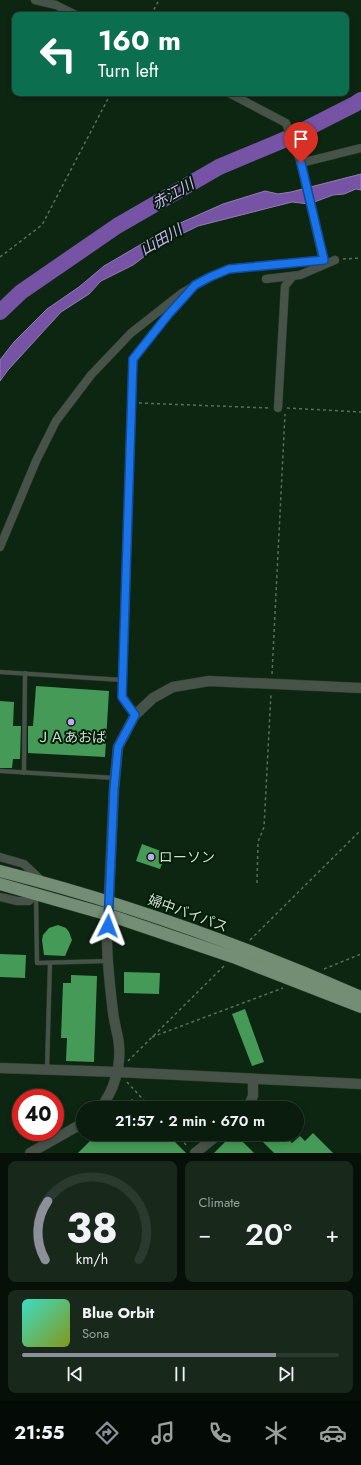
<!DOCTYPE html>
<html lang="en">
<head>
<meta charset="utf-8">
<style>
	:root { --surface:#0a1c0e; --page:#18291c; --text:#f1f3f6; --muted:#99a19e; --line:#2a3a2e; --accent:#8c9099 }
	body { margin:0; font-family:Jost,"Noto Sans JP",sans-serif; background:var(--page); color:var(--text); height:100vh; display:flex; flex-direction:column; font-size:15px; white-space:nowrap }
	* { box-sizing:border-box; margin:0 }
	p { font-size:13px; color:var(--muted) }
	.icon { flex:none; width:22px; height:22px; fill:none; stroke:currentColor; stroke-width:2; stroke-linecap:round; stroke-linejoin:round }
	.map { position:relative; height:1153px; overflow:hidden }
	.details { display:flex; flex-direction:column; gap:8px; padding:8px; background:#060f08; flex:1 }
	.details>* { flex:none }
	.guide { position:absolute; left:12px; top:12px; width:337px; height:84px; border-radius:8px; box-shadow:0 2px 6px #0003,0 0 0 1px var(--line); background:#0b6e4f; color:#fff; overflow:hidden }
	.speed { position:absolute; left:12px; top:1089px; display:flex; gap:8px; font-size:20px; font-weight:700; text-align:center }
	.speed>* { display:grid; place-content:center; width:52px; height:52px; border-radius:50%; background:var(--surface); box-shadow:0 2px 6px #0003,0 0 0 1px var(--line); line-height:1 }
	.speed .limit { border:6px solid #d22; background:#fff; color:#111 }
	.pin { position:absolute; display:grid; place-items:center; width:34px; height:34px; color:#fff; margin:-41px -17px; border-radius:50% 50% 50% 0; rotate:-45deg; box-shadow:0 0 4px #0007 }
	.pin .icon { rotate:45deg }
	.me { position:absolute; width:44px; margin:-22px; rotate:3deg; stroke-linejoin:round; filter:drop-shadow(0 0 3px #0008) }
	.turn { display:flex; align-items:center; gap:14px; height:84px; padding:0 20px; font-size:18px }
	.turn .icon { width:52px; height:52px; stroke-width:2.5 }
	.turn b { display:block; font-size:28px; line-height:34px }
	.big { font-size:30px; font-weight:600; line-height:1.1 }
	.details .card { flex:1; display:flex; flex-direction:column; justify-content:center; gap:6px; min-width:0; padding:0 14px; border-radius:8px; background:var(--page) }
	.details .dial { align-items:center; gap:0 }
	.dial svg { height:104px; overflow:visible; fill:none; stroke:var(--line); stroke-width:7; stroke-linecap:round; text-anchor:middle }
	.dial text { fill:var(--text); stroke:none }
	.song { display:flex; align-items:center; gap:12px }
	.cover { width:48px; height:48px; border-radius:6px; background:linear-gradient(135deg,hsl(170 70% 55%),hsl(70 70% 35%)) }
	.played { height:4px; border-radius:2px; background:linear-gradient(90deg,var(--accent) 80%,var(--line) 80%) }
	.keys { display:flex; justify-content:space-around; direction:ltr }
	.heat { display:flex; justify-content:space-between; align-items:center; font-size:22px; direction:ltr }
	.details .tiles { flex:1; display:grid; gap:8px; grid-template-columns:1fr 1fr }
	.card:last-child { grid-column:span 2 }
	.trip { position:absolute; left:76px; top:1101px; width:228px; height:40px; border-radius:20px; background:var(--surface); box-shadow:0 2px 6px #0003,0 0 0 1px var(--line); font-weight:600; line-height:40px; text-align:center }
	.tab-bar { display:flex; height:64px; justify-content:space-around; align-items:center; background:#040b06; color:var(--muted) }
	.tab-bar .icon { width:28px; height:28px }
	.tab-bar .on { color:var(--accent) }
	.tab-bar b { font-size:18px; color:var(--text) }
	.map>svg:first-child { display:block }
	.water { fill:#7753a5; stroke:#927db2 }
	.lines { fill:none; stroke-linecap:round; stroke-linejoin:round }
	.river { stroke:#7753a5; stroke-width:16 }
	.building { fill:#459a57 }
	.service-casing { stroke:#28402d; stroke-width:5 }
	.minor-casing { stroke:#28402d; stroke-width:9 }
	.tertiary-casing { stroke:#28402d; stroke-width:11 }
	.trunk-casing { stroke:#28402d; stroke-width:13 }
	.path { stroke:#596e5c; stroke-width:1.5; stroke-dasharray:3 3; stroke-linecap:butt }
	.service { stroke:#475248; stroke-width:4 }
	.minor { stroke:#475248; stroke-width:8 }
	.tertiary { stroke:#475248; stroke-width:10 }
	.trunk { stroke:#748e76; stroke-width:12 }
	.route-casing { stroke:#114b97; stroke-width:10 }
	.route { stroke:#1a73e8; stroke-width:7 }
	.poi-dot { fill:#c5a7f1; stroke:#041d09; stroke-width:1.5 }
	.labels { text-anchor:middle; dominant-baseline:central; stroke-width:4; stroke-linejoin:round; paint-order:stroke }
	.poi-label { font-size:14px; fill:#d0dfd2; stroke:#041d09 }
	.street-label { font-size:14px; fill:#d0dfd2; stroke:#041d09 }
	.water-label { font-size:15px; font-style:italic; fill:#ceb3f6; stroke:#041d09 }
</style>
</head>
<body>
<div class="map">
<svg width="361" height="1153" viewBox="0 0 361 1153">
	<rect width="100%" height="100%" fill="#0d2612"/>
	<polygon class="water" points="361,174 361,190 356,189 344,194 333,195 309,204 292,202 198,226 161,244 133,265 101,281 89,294 61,312 8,370 0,381 0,360 14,342 47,309 79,287 104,266 169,228 223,204 265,191 278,194 291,192"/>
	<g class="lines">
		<polyline class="river" points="0,312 21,292 117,226 219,167 286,139 355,104 361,100"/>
	</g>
	<g class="building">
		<polygon points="36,686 109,691 105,757 28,753 28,726 33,726"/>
		<polygon points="0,701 14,702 13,726 21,726 20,759 13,759 12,768 0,768"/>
		<polygon points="142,844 166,853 160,869 136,861"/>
		<polygon points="58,925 66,928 69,932 72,940 65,956 44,955 42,940 43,935 49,928"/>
		<polygon points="0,954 26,955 25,978 0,977"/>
		<polygon points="124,972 160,973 159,994 124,993"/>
		<polygon points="71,975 97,976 94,1062 66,1061 67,1038 61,1038 63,983 71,983"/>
		<polygon points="245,1009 264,1062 252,1066 232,1014"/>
		<polygon points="132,1099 141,1108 123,1108"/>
		<polygon points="313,1133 333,1153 274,1153 255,1134 283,1134 292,1143 300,1136 305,1141"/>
		<polygon points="97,1134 167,1134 186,1153 78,1153"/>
		<polygon points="233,1134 235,1134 254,1153 214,1153"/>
	</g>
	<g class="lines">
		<g class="service-casing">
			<g id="service">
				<polyline points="0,672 122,680"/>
				<polyline points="0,771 115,778"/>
				<polyline points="24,773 25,673"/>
				<polyline points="36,896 37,963 107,961"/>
				<polyline points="47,1069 50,963"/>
			</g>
		</g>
		<g class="minor-casing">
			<g id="minor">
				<polyline points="35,0 56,5 76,15"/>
				<polyline points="301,163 361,148"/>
				<polyline points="266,279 300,275 335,260"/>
				<polyline points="278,408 285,286 293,276"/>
				<polyline points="0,547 36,461 56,421 91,375 131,333 182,293 210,277 229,269 323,260 301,163 286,123 229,93"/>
				<polyline points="135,715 122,697 133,359 168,315 187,294"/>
				<polyline points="0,857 24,864 41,880"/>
				<polyline points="0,897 17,901 29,901 36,894"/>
			</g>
		</g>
		<g class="tertiary-casing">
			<g id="tertiary">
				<polyline points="0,1068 117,1072 361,1084"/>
				<path d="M100,1108C114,1092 121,1066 119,1045C118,1034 114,1023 113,1012C110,987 107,963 107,938L114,789L118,747L135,715L153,698L173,687L209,681L361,688"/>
				<polyline points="248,1108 253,1096 253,1079"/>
				<polyline points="30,1153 83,1123"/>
				<polyline points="195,1153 219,1134"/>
			</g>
		</g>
		<g class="trunk-casing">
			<g id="trunk">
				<path d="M0,871C123,902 245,946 361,997"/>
				<polyline points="0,884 109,915 233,957 361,1007"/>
			</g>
		</g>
		<g class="path">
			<polyline points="151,15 159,0"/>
			<polyline points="0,257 42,225 111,93"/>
			<polyline points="343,259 361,258"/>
			<polyline points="139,403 269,408"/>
			<polyline points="287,408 361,412"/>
			<polyline points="272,674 285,414"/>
			<polyline points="257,883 258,842 264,827 271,693"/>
			<polyline points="250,940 361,830"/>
			<polyline points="324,969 361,954"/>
			<polyline points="152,1037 283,988"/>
			<polyline points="128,1061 225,965"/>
			<polyline points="127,1082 151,1108"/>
			<polyline points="176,1134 188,1147"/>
		</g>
		<use href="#service" class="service"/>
		<use href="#minor" class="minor"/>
		<use href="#tertiary" class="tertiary"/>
		<use href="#trunk" class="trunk"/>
	</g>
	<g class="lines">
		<g class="route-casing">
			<polyline id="route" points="108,926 114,789 118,747 135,715 122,697 133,359 168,315 195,285 210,277 229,269 324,260 301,163"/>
		</g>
		<use href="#route" class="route"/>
	</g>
	<g class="poi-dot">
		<circle cx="71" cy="722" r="4"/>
		<circle cx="151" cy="857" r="4"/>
	</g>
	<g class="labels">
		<g class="poi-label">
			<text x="71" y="737">ＪＡあおば</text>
			<text x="159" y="857" text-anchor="start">ローソン</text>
		</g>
		<g class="street-label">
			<text transform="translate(188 913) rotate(20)">婦中バイパス</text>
		</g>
		<g class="water-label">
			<text transform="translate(173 194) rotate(-30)">赤江川</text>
			<text transform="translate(161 240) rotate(-30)">山田川</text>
		</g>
	</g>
</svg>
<div class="speed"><div class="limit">40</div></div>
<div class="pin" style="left:301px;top:163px;background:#d93025"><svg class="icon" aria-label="arrive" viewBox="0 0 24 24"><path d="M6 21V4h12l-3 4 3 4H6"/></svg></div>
<svg class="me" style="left:108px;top:926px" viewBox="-20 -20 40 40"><path d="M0-17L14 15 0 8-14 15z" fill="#1a73e8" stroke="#fff" stroke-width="4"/></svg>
<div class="trip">21:57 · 2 min · 670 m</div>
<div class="guide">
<div class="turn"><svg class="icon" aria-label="left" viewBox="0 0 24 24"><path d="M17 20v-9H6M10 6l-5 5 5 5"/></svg><div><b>160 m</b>Turn left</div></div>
</div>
</div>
<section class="details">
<div class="tiles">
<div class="card dial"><svg viewBox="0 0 100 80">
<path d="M14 69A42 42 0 1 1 86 69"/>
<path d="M14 69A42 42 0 0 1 16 24" stroke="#8c9099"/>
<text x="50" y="56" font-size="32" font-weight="700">38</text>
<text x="50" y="72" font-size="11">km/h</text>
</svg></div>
<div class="card"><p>Climate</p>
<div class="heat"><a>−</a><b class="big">20°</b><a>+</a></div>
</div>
<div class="card">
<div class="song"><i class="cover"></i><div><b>Blue Orbit</b><p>Sona</p></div></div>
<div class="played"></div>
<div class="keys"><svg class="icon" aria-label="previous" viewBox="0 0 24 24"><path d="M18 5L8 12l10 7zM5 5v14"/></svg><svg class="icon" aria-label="pause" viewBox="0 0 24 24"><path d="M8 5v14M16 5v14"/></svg><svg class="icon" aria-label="next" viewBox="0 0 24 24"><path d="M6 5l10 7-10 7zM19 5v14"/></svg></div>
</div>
</div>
</section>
<nav class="tab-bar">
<b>21:55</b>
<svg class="icon on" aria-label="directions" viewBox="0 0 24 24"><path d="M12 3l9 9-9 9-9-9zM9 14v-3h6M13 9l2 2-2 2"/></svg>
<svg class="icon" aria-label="music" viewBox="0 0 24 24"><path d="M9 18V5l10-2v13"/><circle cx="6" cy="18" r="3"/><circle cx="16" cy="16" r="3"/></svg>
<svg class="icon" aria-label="phone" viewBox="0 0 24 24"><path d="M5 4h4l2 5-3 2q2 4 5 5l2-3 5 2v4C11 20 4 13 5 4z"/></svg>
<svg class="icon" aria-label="climate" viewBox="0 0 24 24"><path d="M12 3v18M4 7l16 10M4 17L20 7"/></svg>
<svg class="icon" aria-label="car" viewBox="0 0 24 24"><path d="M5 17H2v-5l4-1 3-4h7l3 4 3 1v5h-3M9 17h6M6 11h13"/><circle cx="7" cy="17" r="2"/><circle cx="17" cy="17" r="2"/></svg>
</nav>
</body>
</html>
